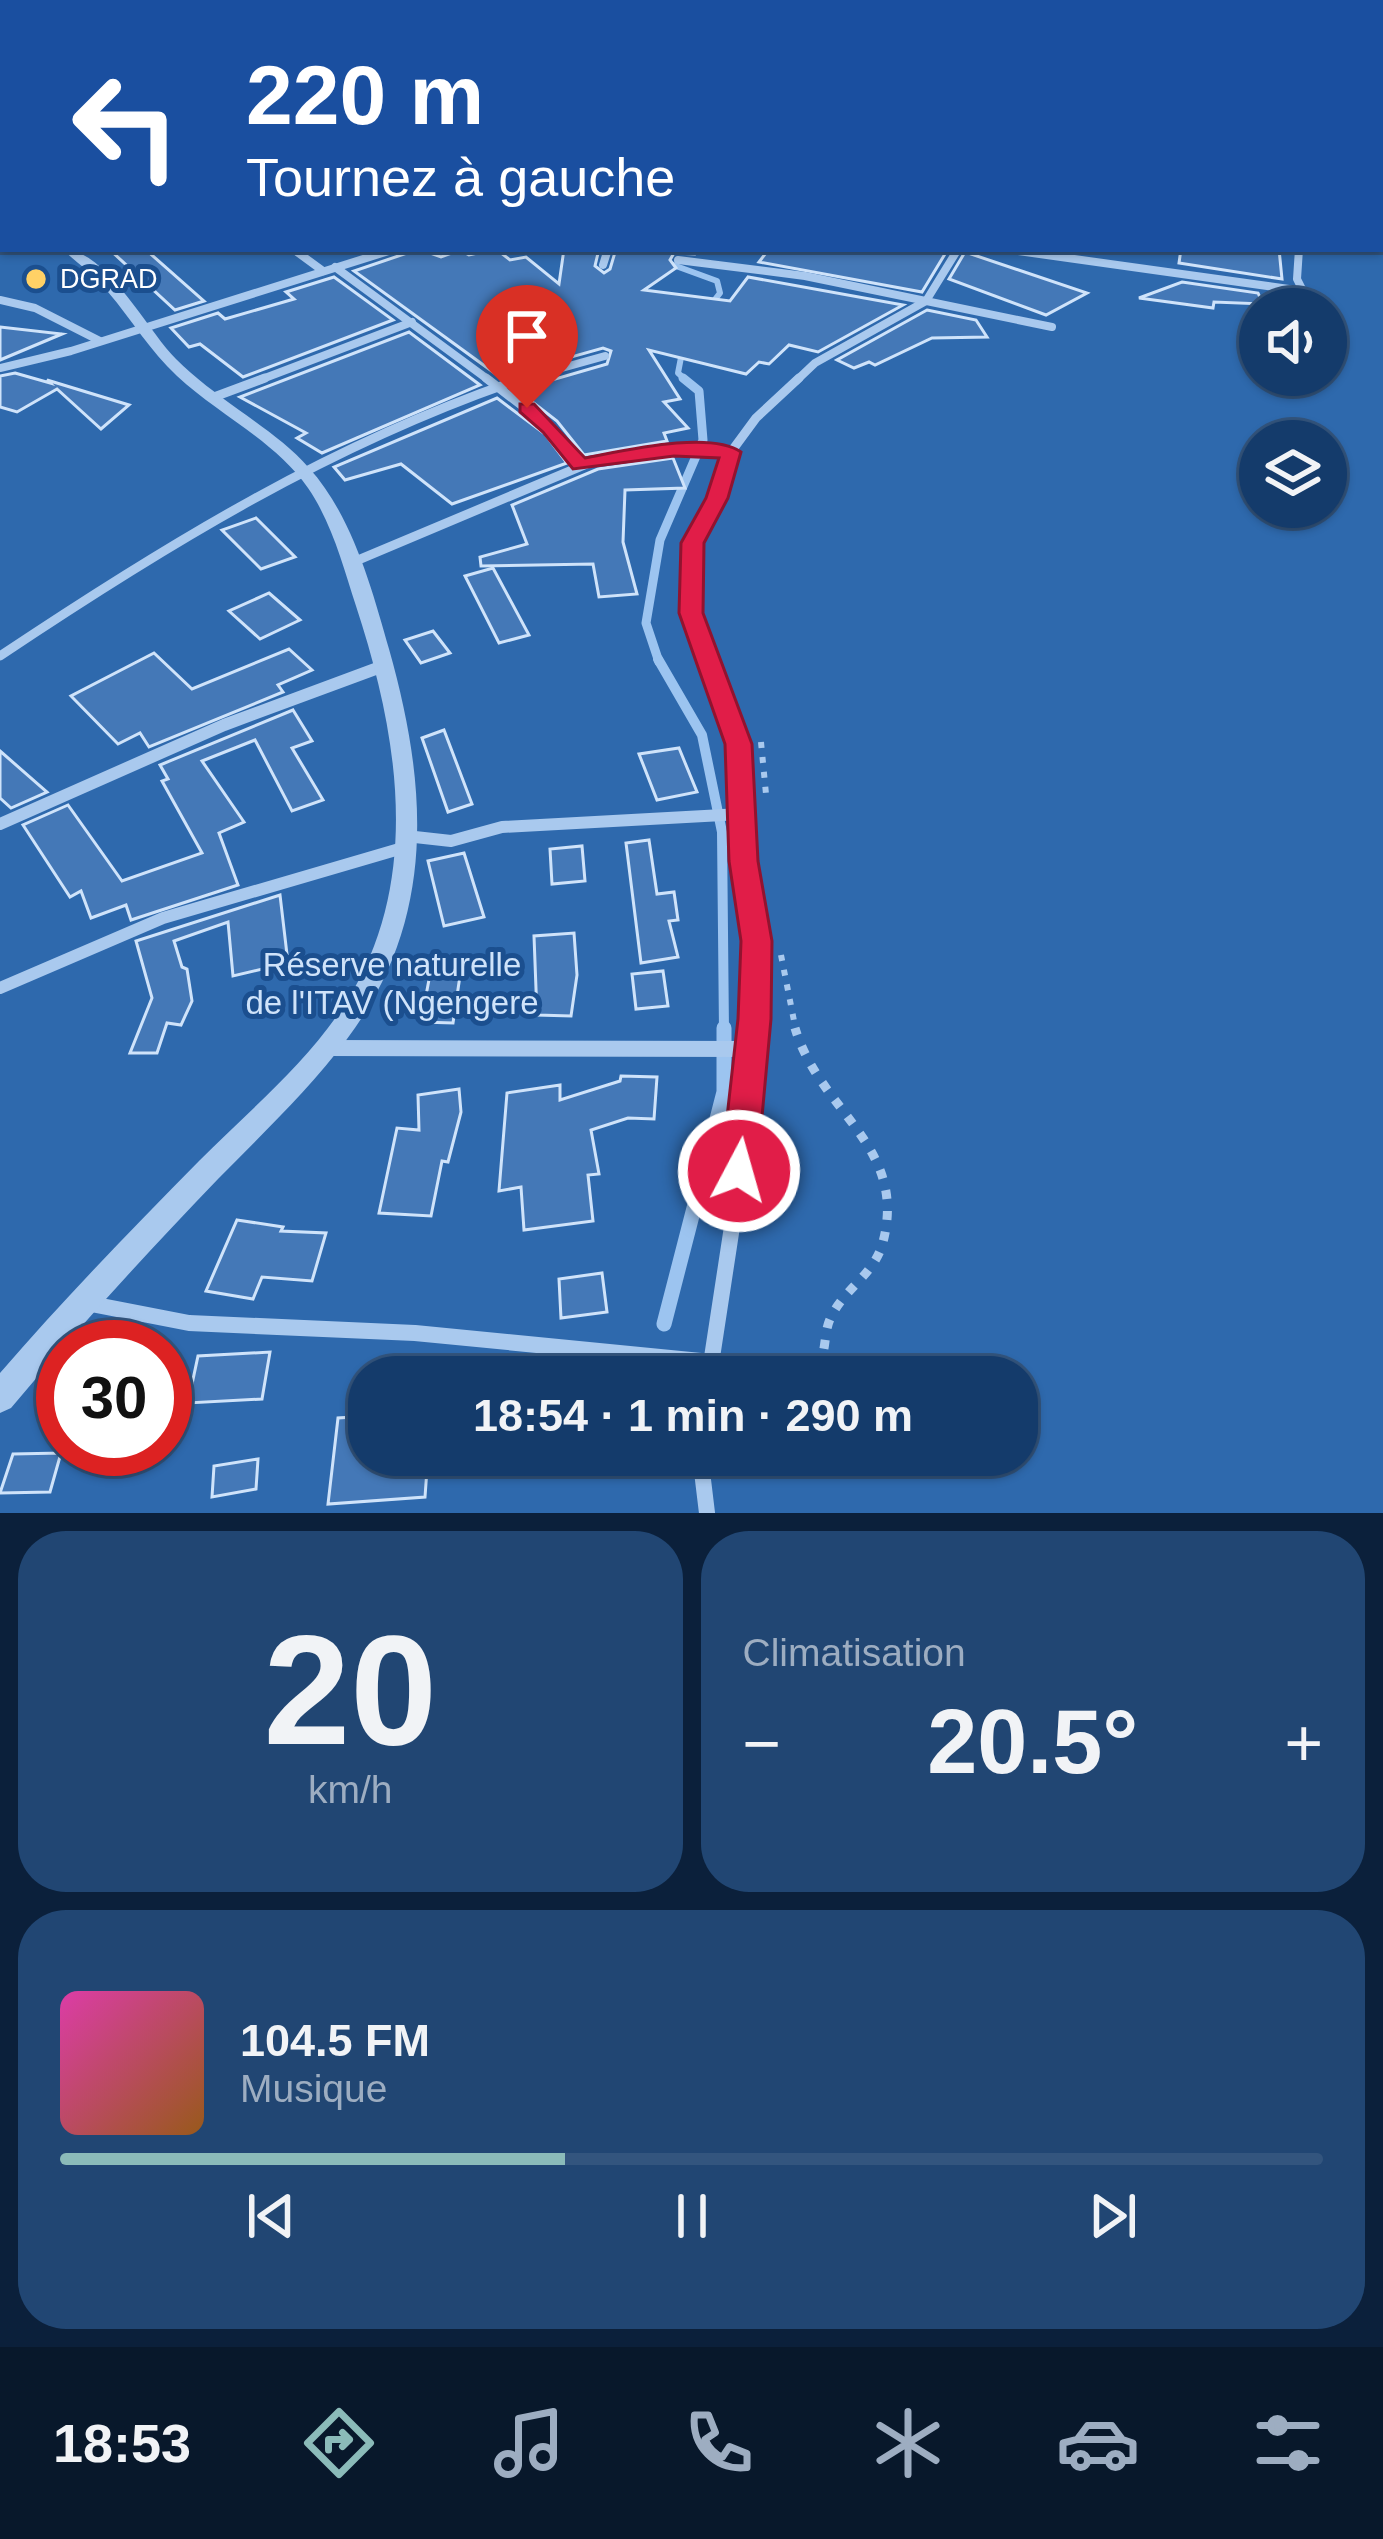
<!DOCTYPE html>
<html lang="fr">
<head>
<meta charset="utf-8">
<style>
	:root { --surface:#143b6b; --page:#214673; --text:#f1f3f6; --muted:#9dadc1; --line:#33557e; --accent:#8bbbb9 }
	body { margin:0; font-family:Helvetica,sans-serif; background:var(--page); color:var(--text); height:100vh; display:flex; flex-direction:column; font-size:45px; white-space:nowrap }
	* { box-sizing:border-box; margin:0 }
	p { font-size:39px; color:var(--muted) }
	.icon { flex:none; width:66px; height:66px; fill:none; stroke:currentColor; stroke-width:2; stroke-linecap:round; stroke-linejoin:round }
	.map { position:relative; height:1513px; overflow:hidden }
	.side { display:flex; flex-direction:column; gap:18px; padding:18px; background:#0b203b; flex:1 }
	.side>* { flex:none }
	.hud { position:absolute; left:0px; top:0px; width:1383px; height:252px; box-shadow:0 3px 9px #0004,0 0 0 3px var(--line); background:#1a4fa0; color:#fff; overflow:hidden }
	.buttons { position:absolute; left:1239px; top:288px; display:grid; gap:24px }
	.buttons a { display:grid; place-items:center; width:108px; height:108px; border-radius:50%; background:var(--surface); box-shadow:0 3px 9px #0004,0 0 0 3px var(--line); font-size:60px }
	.speed { position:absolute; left:36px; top:1320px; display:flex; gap:24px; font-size:60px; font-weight:700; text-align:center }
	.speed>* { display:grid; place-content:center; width:156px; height:156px; border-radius:50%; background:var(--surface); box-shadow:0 3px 9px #0004,0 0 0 3px var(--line); line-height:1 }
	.speed .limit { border:18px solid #d22; background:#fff; color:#111 }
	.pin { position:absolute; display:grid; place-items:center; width:102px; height:102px; color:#fff; margin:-123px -51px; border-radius:50% 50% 50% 0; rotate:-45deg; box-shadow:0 0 12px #0007 }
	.pin .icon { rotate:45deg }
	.me { position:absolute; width:132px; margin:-66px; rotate:6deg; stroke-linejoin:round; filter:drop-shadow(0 0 9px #0008) }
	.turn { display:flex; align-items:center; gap:42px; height:252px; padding:0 48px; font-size:54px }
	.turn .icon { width:156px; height:156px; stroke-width:2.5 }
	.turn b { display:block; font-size:84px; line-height:102px }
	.big { font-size:90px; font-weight:700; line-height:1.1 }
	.side .card { flex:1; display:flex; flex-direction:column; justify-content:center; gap:18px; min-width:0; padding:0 42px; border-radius:48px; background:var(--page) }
	.side .dial { align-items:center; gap:0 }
	.dial b { font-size:156px; line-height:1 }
	.song { display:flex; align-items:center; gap:36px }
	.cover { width:144px; height:144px; border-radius:18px; background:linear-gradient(135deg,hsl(320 70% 55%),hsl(30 70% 35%)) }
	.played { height:12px; border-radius:6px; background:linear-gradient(90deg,var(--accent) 40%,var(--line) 40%) }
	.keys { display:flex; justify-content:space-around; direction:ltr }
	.heat { display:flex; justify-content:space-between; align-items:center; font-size:66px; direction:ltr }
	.side .tiles { flex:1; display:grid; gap:18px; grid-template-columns:1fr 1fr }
	.card:last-child { grid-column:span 2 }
	.trip { position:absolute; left:348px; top:1356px; width:690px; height:120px; border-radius:48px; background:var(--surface); box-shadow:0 3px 9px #0004,0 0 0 3px var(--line); font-weight:700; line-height:120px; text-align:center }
	.tabs { display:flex; height:192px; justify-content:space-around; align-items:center; background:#08182b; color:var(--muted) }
	.tabs .icon { width:84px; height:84px }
	.tabs .active { color:var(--accent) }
	.tabs b { font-size:54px; color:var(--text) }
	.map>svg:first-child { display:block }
	.green { fill:#2e69ad; fill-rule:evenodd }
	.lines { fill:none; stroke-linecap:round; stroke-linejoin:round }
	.stream-far3 { stroke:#9cc4f0; stroke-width:6 }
	.stream-far2 { stroke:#9cc4f0; stroke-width:9 }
	.stream-far1 { stroke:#9cc4f0; stroke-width:10 }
	.stream { stroke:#9cc4f0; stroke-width:15 }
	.building { fill:#4478b7; stroke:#cfe3fa; stroke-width:3 }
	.path-far1 { stroke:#a9c9ee; stroke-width:6; stroke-dasharray:6 9; stroke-linecap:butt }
	.path { stroke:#a9c9ee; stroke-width:9; stroke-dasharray:9 12; stroke-linecap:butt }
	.service { stroke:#a9c9ee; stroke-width:4.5 }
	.minor-far4 { stroke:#a9c9ee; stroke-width:6 }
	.minor-far3 { stroke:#a9c9ee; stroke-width:8 }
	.minor-far2 { stroke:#a9c9ee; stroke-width:9 }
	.minor-far1 { stroke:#a9c9ee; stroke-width:12 }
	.minor { stroke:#a9c9ee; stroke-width:16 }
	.tertiary { fill:#a9c9ee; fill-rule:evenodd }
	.route { fill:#e11d48; stroke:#92132f; stroke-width:3 }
	.poi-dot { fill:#ffd166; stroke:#1b4f8f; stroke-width:4.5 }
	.labels { text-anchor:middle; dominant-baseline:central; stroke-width:10; stroke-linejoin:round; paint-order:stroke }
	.far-poi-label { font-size:27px; fill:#fff; stroke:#1b4f8f; text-anchor:start }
	.park-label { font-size:33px; fill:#cfe3fa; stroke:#1b4f8f }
</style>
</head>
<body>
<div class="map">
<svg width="1383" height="1513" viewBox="0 0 1383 1513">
	<rect width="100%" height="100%" fill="#1b4f8f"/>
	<path class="green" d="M0,0H1383V1513H0ZM3,3H1380V249H3ZM1260,309H1326V375H1260ZM1260,441H1326V507H1260ZM63,1347H165V1449H63ZM369,1377H1017V1455H369Z"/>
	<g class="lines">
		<g class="stream-far3">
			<polyline points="664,249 665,262 717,281 720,293 710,306"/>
			<polyline points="683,347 678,373 687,381"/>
		</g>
		<polyline class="stream-far2" points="659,662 646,623 660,540 703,440 699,391 683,378"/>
		<polyline class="stream-far1" points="658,659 702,735 722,832 724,1031"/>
		<polyline class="stream" points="664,1324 724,1092 724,1028"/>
	</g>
	<g class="building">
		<polygon points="109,249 145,249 204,301 175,310"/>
		<polygon points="419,249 441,257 460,250 469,255 496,249 510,260 526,257 559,284 564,249 599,249 595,266 604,273 610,269 616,249 702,249 695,254 674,253 670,260 676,268 644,290 730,301 748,277 903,305 818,352 789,345 769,364 759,362 746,374 649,350 680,399 664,402 688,428 664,433 667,441 584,455 557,421 517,390 607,364 611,351 603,348 500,377 354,271"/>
		<polygon points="769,249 948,249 922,292 759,262"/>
		<polygon points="1181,249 1279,249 1282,279 1179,263"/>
		<polygon points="965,252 1087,293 1046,315 949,279"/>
		<polygon points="334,277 393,320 243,377 200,344 189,347 171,328 218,313 225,319 294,299 286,292"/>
		<polygon points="1182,282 1258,293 1263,304 1214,302 1213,308 1139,298"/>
		<polygon points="927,310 976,320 987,337 932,338 875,365 869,362 854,368 837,360"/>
		<polygon points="0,327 62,334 0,360"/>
		<polygon points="409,332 480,385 322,453 297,438 306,433 240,397"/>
		<polygon points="15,373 50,383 47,380 129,405 101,429 57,389 17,412 0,407 0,376"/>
		<polygon points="497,398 545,434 567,463 452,504 401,464 345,480 334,467"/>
		<polygon points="673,458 685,488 625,490 623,542 637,594 599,597 593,564 481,566 480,557 527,544 512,505 598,469"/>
		<polygon points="256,518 295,557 261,569 222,530"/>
		<polygon points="493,568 529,635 499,643 465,576"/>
		<polygon points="269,593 300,620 260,639 229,611"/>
		<polygon points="433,631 450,653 421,663 405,640"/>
		<polygon points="289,649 312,670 278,685 283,692 149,747 140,733 118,744 71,696 154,653 192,689"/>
		<polygon points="293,710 312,741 292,748 323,800 292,811 255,740 202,761 244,822 219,833 238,885 131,920 126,905 91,918 81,891 70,897 23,825 68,805 122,881 202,853 162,781 168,779 160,765"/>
		<polygon points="444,730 472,804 448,812 422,738"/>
		<polygon points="679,748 697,792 657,800 639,754"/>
		<polygon points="0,751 47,792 11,808 0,798"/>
		<polygon points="649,840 657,894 674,892 678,920 669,921 678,957 641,963 626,843"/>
		<polygon points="582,846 585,881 552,884 550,849"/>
		<polygon points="464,853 484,917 444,926 428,861"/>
		<polygon points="280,895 288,963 233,976 228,922 174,941 182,967 187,969 192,1001 181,1025 167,1023 157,1053 130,1053 152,998 136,941"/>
		<polygon points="574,933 577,975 571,1016 537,1015 534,936"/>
		<polygon points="431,969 461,969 453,1023 421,1022"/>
		<polygon points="663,971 668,1006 636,1009 632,974"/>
		<polygon points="621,1076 657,1077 654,1119 628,1118 591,1130 599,1174 588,1175 593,1221 524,1230 521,1187 499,1191 507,1093 560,1085 560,1100 620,1081"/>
		<polygon points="459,1089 461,1112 448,1162 442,1161 431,1216 379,1213 397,1128 419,1130 418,1095"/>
		<polygon points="237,1220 283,1227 281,1231 326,1233 312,1281 262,1277 253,1299 206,1291"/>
		<polygon points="602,1273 607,1312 561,1318 559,1279"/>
		<polygon points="270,1352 262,1399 188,1403 198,1356"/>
		<polygon points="369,1416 369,1455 428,1455 425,1497 328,1504 338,1418"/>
		<polygon points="61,1453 50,1492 0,1493 13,1454"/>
		<polygon points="258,1459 256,1489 212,1497 214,1466"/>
	</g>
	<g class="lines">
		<g class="path-far1">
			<polyline points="761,742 766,794"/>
			<polyline points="781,955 796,1031"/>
		</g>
		<path class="path" d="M794,1377L823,1353C826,1341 825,1329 831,1317C844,1289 875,1274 883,1242C908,1146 820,1112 795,1028"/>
		<polyline class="service" points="1260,0 1282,1"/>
		<g class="minor-far4">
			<polyline points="710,0 716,3"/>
			<polyline points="776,0 782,3"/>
			<polyline points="1017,0 1036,3"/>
			<polyline points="273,3 434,3"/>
			<polyline points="490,3 503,0"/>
			<polyline points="628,3 643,0"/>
			<polyline points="832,3 836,0"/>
		</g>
		<g class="minor-far3">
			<polyline points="293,249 323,271"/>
			<polyline points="1003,249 1303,291 1297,279 1299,249"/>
			<polyline points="678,260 805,276 1052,327"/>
			<polyline points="603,265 608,249"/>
			<polyline points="335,267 490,381"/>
			<polyline points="0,300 35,308 100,341"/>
			<polyline points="0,368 71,351 395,249"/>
			<polyline points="257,381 412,322"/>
			<polyline points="515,381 605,356"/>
			<polyline points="796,381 815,363 926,301 958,249"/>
		</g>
		<g class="minor-far2">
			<polyline points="486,378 551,428 580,465"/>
			<polyline points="214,397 265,378"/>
			<polyline points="351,563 596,460 673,449 731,452"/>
			<path d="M0,656C166,545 334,442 524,378"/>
			<polyline points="709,662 691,613 692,543 717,498 731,452 756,418 799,378"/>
		</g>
		<g class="minor-far1">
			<polyline points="708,659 738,744 744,861 756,941 753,1031"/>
			<polyline points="0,824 224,725 386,665"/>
			<polyline points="406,836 451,841 502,827 741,814"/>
			<polyline points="0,988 163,918 406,847"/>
		</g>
		<g class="minor">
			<polyline points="326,1048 751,1049"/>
			<polyline points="86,1303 189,1323 415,1333 711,1362"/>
			<polyline points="709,1377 735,1207 753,1028"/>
			<polyline points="700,1455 707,1513"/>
		</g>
		<g class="tertiary">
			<rect x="0" y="223" width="3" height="8"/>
			<path d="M62,249C106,249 146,329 176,359C195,378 217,394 239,410C264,428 289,445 309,468C352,515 372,589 389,649C428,787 437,919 347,1039C309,1090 262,1134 218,1179C147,1253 77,1329 11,1408L0,1413V1373C63,1300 131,1230 199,1161C250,1110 308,1062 347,1001C423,879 398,734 356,606C343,566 332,523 308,488C275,441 219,415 177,376C150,351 132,320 108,292C95,275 77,263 62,249Z"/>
		</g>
	</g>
	<path class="route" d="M520,404H534L585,458C623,451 710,430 741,452L728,498L704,543L703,613L752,744L758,861L772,941L771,1019L757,1171L751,1182L739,1187L726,1182L721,1171L738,1019L741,941L729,861L725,744L679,613L681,543L706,498L719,458L674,456L573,469L543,432L520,412Z"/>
	<circle class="poi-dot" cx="36" cy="279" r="12"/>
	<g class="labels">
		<g class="far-poi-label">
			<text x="60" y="279">DGRAD</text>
		</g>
		<g class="park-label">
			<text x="392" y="964">Réserve naturelle<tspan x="392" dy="38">de l'ITAV (Ngengere</tspan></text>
		</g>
	</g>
</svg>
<div class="buttons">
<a><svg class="icon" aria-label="sound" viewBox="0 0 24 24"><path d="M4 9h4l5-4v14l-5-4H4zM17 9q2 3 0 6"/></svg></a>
<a><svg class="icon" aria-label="layers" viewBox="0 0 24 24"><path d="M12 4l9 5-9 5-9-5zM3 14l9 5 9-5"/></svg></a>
</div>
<div class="speed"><div class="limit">30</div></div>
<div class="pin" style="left:527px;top:408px;background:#d93025"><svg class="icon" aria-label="arrive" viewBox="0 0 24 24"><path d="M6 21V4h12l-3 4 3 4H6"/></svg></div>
<svg class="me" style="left:739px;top:1171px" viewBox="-20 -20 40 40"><circle r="17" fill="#e11d48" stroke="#fff" stroke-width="3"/><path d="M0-11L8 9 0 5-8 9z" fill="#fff"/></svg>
<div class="trip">18:54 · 1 min · 290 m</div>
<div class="hud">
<div class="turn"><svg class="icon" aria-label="left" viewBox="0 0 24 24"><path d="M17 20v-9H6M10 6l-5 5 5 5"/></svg><div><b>220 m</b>Tournez à gauche</div></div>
</div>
</div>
<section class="side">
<div class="tiles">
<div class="card dial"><b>20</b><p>km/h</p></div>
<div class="card"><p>Climatisation</p>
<div class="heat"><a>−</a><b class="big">20.5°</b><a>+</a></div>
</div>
<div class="card">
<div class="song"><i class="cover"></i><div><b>104.5 FM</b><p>Musique</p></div></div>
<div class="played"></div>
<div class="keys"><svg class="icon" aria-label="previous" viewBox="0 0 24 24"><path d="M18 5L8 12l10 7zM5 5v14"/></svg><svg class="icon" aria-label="pause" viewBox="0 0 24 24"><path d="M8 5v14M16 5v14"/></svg><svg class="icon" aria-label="next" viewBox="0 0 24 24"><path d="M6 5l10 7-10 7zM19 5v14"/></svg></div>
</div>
</div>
</section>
<nav class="tabs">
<b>18:53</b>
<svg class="icon active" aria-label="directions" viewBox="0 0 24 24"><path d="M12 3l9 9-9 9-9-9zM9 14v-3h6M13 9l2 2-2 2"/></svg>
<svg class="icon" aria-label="music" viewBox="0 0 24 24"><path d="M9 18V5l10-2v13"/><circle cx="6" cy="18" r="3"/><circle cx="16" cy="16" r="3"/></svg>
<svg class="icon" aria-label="phone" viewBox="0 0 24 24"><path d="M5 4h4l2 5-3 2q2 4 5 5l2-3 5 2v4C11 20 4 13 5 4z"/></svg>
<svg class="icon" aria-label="climate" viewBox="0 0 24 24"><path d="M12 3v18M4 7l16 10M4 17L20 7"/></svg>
<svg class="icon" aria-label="car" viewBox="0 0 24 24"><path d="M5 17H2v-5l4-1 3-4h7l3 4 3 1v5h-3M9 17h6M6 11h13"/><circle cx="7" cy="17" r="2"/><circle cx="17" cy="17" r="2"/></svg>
<svg class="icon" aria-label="filters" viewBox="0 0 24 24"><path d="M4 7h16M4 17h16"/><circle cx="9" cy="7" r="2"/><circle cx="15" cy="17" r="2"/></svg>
</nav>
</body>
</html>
